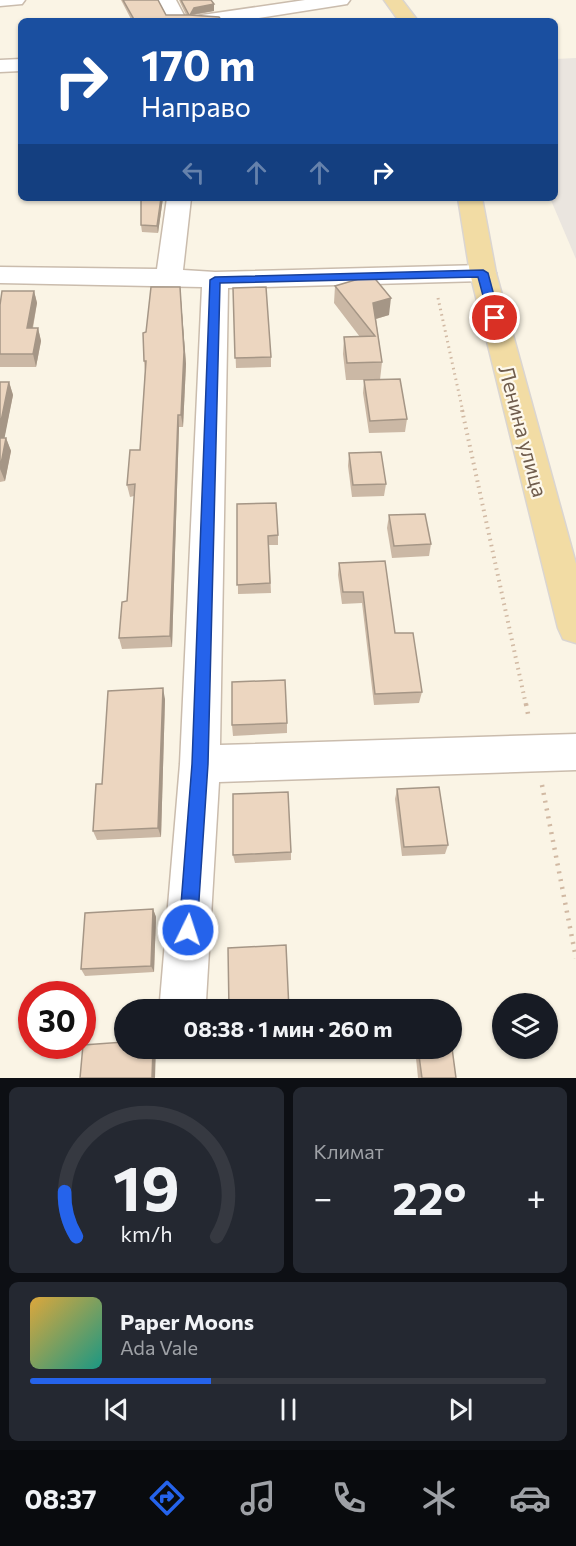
<!DOCTYPE html>
<html lang="ru">
<head>
<meta charset="utf-8">
<style>
	:root { --surface:#171b24; --page:#242831; --text:#f1f3f6; --muted:#9ea1a6; --line:#363941; --accent:#2563eb }
	body { margin:0; font-family:Commissioner,sans-serif; background:var(--page); color:var(--text); height:100vh; display:flex; flex-direction:column; font-size:22px; white-space:nowrap }
	* { box-sizing:border-box; margin:0 }
	p { font-size:20px; color:var(--muted) }
	.icon { flex:none; width:33px; height:33px; fill:none; stroke:currentColor; stroke-width:2; stroke-linecap:round; stroke-linejoin:round }
	.map { position:relative; height:1078px; overflow:hidden }
	.panel { display:flex; flex-direction:column; gap:9px; padding:9px; background:#0d0f14; flex:1 }
	.panel>* { flex:none }
	.hud { position:absolute; left:18px; top:18px; width:540px; height:183px; border-radius:9px; box-shadow:0 2px 4px #0004; background:#1a4fa0; color:#fff; overflow:hidden }
	.fabs { position:absolute; left:492px; top:993px; display:grid; gap:12px }
	.fabs a { display:grid; place-items:center; width:66px; height:66px; border-radius:50%; background:var(--surface); box-shadow:0 2px 4px #0004; font-size:30px }
	.speed { position:absolute; left:18px; top:981px; display:flex; gap:12px; font-size:30px; font-weight:700; text-align:center }
	.speed>* { display:grid; place-content:center; width:78px; height:78px; border-radius:50%; background:var(--surface); box-shadow:0 2px 4px #0004; line-height:1 }
	.speed .limit { border:9px solid #d22; background:#fff; color:#111 }
	.pin { position:absolute; display:grid; place-items:center; width:51px; height:51px; color:#fff; margin:-26px; border:3px solid #fff; border-radius:50%; box-shadow:0 2px 6px #0007 }
	.me { position:absolute; width:66px; margin:-33px; rotate:4deg; stroke-linejoin:round; filter:drop-shadow(0 0 4px #0008) }
	.turn { display:flex; align-items:center; gap:21px; height:126px; padding:0 24px; font-size:27px }
	.turn .icon { width:78px; height:78px; stroke-width:2.5 }
	.turn b { display:block; font-size:42px; line-height:51px }
	.lanes { display:flex; align-items:center; height:57px; padding:0 24px; background:#0003; justify-content:center; gap:30px; direction:ltr }
	.lanes .off { opacity:.35 }
	.big { font-size:45px; font-weight:700; line-height:1.1 }
	.panel .card { flex:1; display:flex; flex-direction:column; justify-content:center; gap:9px; min-width:0; padding:0 21px; border-radius:9px; background:var(--page) }
	.panel .dial { align-items:center; gap:0 }
	.dial svg { height:156px; overflow:visible; fill:none; stroke:var(--line); stroke-width:7; stroke-linecap:round; text-anchor:middle }
	.dial text { fill:var(--text); stroke:none }
	.song { display:flex; align-items:center; gap:18px }
	.cover { width:72px; height:72px; border-radius:9px; background:linear-gradient(135deg,hsl(40 70% 55%),hsl(170 70% 35%)) }
	.played { height:6px; border-radius:3px; background:linear-gradient(90deg,var(--accent) 35%,var(--line) 35%) }
	.keys { display:flex; justify-content:space-around; direction:ltr }
	.heat { display:flex; justify-content:space-between; align-items:center; font-size:33px; direction:ltr }
	.panel .tiles { flex:1; display:grid; gap:9px; grid-template-columns:1fr 1fr }
	.card:last-child { grid-column:span 2 }
	.trip { position:absolute; left:114px; top:999px; width:348px; height:60px; border-radius:30px; background:var(--surface); box-shadow:0 2px 4px #0004; font-weight:700; line-height:60px; text-align:center }
	.menu { display:flex; height:96px; justify-content:space-around; align-items:center; background:#090b0e; color:var(--muted) }
	.menu .icon { width:42px; height:42px }
	.menu .selected { color:var(--accent) }
	.menu b { font-size:27px; color:var(--text) }
	.map>svg:first-child { display:block }
	.industrial { fill:#eae5df }
	.lines { fill:none; stroke-linecap:round; stroke-linejoin:round }
	.minor-casing { stroke:#cabcad; stroke-width:3 }
	.major-casing { stroke:#dad5d1; stroke-width:3 }
	.path-far2 { stroke:#d1b9a3; stroke-width:3; stroke-dasharray:1.5 4; stroke-linecap:butt }
	.path-far1 { stroke:#d1b9a3; stroke-width:4; stroke-dasharray:1.5 4.5; stroke-linecap:butt }
	.path { stroke:#d1b9a3; stroke-width:4.5; stroke-dasharray:2 6; stroke-linecap:butt }
	.minor { fill:#fff; fill-rule:evenodd }
	.major { fill:#f2dca4; fill-rule:evenodd }
	.wall { fill:#cbb8a5 }
	.shaded-wall { fill:#a59686 }
	.building { fill:#ecd6c0; stroke:#a59686; stroke-width:1.5 }
	.route { fill:#2563eb; stroke:#184099; stroke-width:1.5 }
	.labels { text-anchor:middle; dominant-baseline:central; stroke-width:4.5; stroke-linejoin:round; paint-order:stroke }
	.street-label { font-size:21px; fill:#705d4d; stroke:#fdf8eb }
</style>
</head>
<body>
<div class="map">
<svg width="576" height="1078" viewBox="0 0 576 1078">
	<rect width="100%" height="100%" fill="#faf4e5"/>
	<polygon class="industrial" points="576,58 576,259 550,198 555,198 555,59"/>
	<g class="lines">
		<g class="minor-casing">
			<g id="minor">
				<polygon points="0,0 25,0 22,4 0,6"/>
				<polygon points="158,0 176,0 187,21 169,21"/>
				<polygon points="305,0 350,0 347,4 341,5 239,21 193,21 195,17 202,15"/>
				<polygon points="21,59 21,71 0,72 0,60"/>
				<polygon points="167,198 191,198 183,270 215,272 483,265 492,267 496,273 492,279 483,281 228,288 220,745 576,734 576,770 219,782 206,1001 202,1010 164,1010 160,1001 180,764 202,287 0,283 0,267 157,269"/>
			</g>
		</g>
		<g class="major-casing">
			<g id="major">
				<polygon points="384,0 402,0 418,21 399,21"/>
				<polygon points="458,198 482,198 496,273 576,564 576,643 563,639 558,628 470,273"/>
			</g>
		</g>
		<polyline class="path-far2" points="438,298 463,412"/>
		<polyline class="path-far1" points="462,410 526,705"/>
		<g class="path">
			<polyline points="526,704 529,719"/>
			<polyline points="542,785 576,958"/>
		</g>
		<use href="#minor" class="minor"/>
		<use href="#major" class="major"/>
	</g>
	<g class="wall">
		<polygon points="121,0 158,0 166,15 186,15 179,0 211,0 214,11 194,15 222,21 132,21"/>
		<polygon points="163,198 158,233 142,232 141,225"/>
		<polygon points="335,286 389,315 376,319 382,362 380,380 407,419 405,432 369,433 363,393 364,380 379,380 346,380 343,354 344,337 360,337 334,303"/>
		<polygon points="180,287 186,364 183,427 179,427 172,647 122,649 119,638 127,601 134,496 130,497 127,485 140,450 145,372 144,361 146,332"/>
		<polygon points="233,288 271,357 271,367 236,368"/>
		<polygon points="34,291 37,303 33,328 38,328 41,341 36,367 0,367 0,305"/>
		<polygon points="0,382 9,382 13,395 4,438 6,438 11,451 5,481 0,482"/>
		<polygon points="349,453 386,484 384,496 352,497 348,466"/>
		<polygon points="237,504 278,535 278,545 269,545 271,593 238,594"/>
		<polygon points="389,515 431,544 429,556 392,558 387,528"/>
		<polygon points="385,561 395,633 422,692 419,703 374,705 362,603 342,604 338,575 339,563"/>
		<polygon points="165,699 161,837 97,840 93,831"/>
		<polygon points="287,723 287,733 233,736 232,725"/>
		<polygon points="397,789 448,845 445,854 402,856 395,799"/>
		<polygon points="291,852 291,860 235,863 233,855"/>
		<polygon points="153,909 156,917 154,972 85,976 81,969"/>
		<polygon points="415,1048 452,1048 456,1078 418,1078"/>
	</g>
	<g class="shaded-wall">
		<polygon points="214,4 214,11 190,15 194,8"/>
		<polygon points="161,198 163,198 158,233 157,226"/>
		<polygon points="180,287 186,364 183,427 181,415"/>
		<polygon points="34,291 37,303 30,341 27,328"/>
		<polygon points="391,298 389,315 372,320 373,303"/>
		<polygon points="38,328 41,341 36,367 33,354"/>
		<polygon points="9,382 13,395 2,451 0,445 0,426"/>
		<polygon points="178,415 179,427 172,647 170,636"/>
		<polygon points="6,438 11,451 5,481 0,469"/>
		<polygon points="163,688 165,699 161,837 158,828"/>
		<polygon points="153,909 156,917 154,972 151,966"/>
		<polygon points="153,1048 156,1048 155,1078 152,1078"/>
	</g>
	<g class="building">
		<polygon points="123,0 158,0 166,15 189,15 181,0 211,0 214,4 194,8 190,15 219,17 222,21 135,21"/>
		<polygon points="141,198 161,198 157,226 141,225"/>
		<polygon points="372,275 391,298 373,303 382,362 347,363 344,337 375,336 335,286"/>
		<polygon points="151,287 180,287 184,352 181,415 178,415 170,636 119,638 122,602 127,601 135,484 127,485 130,450 140,450 146,361 144,361 143,333 146,332"/>
		<polygon points="266,287 271,357 235,358 233,288"/>
		<polygon points="2,291 34,291 27,328 38,328 33,354 0,354 0,305"/>
		<polygon points="400,379 407,419 370,421 364,380"/>
		<polygon points="0,382 9,382 0,426"/>
		<polygon points="0,438 6,438 0,469"/>
		<polygon points="381,452 386,484 353,485 349,453"/>
		<polygon points="276,503 278,535 268,536 270,583 237,585 237,504"/>
		<polygon points="425,514 431,544 394,546 389,515"/>
		<polygon points="385,561 395,633 413,633 422,692 375,694 363,592 343,592 339,563"/>
		<polygon points="285,680 287,723 232,725 232,682"/>
		<polygon points="163,688 158,828 93,831 96,784 102,784 108,691"/>
		<polygon points="439,787 448,845 404,847 397,789"/>
		<polygon points="288,792 291,852 233,855 233,794"/>
		<polygon points="153,909 151,966 81,969 85,913"/>
		<polygon points="286,945 289,1010 229,1010 228,948"/>
		<polygon points="124,1042 124,1048 153,1048 152,1078 80,1078 83,1045"/>
		<polygon points="418,1048 452,1048 456,1078 422,1078"/>
	</g>
	<polygon class="route" points="483,270 488,273 500,318 498,320 495,321 489,318 478,277 220,283 208,764 197,930 194,936 188,939 181,936 179,930 192,764 210,280 215,277"/>
	<g class="labels">
		<g class="street-label">
			<text transform="translate(524 431) rotate(75)">Ленина улица</text>
		</g>
	</g>
</svg>
<div class="fabs">
<a><svg class="icon" aria-label="layers" viewBox="0 0 24 24"><path d="M12 4l9 5-9 5-9-5zM3 14l9 5 9-5"/></svg></a>
</div>
<div class="speed"><div class="limit">30</div></div>
<div class="pin" style="left:495px;top:318px;background:#d93025"><svg class="icon" aria-label="arrive" viewBox="0 0 24 24"><path d="M6 21V4h12l-3 4 3 4H6"/></svg></div>
<svg class="me" style="left:188px;top:930px" viewBox="-20 -20 40 40"><circle r="17" fill="#2563eb" stroke="#fff" stroke-width="3"/><path d="M0-11L8 9 0 5-8 9z" fill="#fff"/></svg>
<div class="trip">08:38 · 1 мин · 260 m</div>
<div class="hud">
<div class="turn"><svg class="icon" aria-label="right" viewBox="0 0 24 24"><path d="M7 20v-9h11M14 6l5 5-5 5"/></svg><div><b>170 m</b>Направо</div></div>
<div class="lanes"><svg class="icon off" aria-label="left" viewBox="0 0 24 24"><path d="M17 20v-9H6M10 6l-5 5 5 5"/></svg><svg class="icon off" aria-label="ahead" viewBox="0 0 24 24"><path d="M12 20V5M6 11l6-6 6 6"/></svg><svg class="icon off" aria-label="ahead" viewBox="0 0 24 24"><path d="M12 20V5M6 11l6-6 6 6"/></svg><svg class="icon" aria-label="right" viewBox="0 0 24 24"><path d="M7 20v-9h11M14 6l5 5-5 5"/></svg></div>
</div>
</div>
<section class="panel">
<div class="tiles">
<div class="card dial"><svg viewBox="0 0 100 80">
<path d="M14 69A42 42 0 1 1 86 69"/>
<path d="M14 69A42 42 0 0 1 8 46" stroke="#2563eb"/>
<text x="50" y="56" font-size="32" font-weight="700">19</text>
<text x="50" y="72" font-size="11">km/h</text>
</svg></div>
<div class="card"><p>Климат</p>
<div class="heat"><a>−</a><b class="big">22°</b><a>+</a></div>
</div>
<div class="card">
<div class="song"><i class="cover"></i><div><b>Paper Moons</b><p>Ada Vale</p></div></div>
<div class="played"></div>
<div class="keys"><svg class="icon" aria-label="previous" viewBox="0 0 24 24"><path d="M18 5L8 12l10 7zM5 5v14"/></svg><svg class="icon" aria-label="pause" viewBox="0 0 24 24"><path d="M8 5v14M16 5v14"/></svg><svg class="icon" aria-label="next" viewBox="0 0 24 24"><path d="M6 5l10 7-10 7zM19 5v14"/></svg></div>
</div>
</div>
</section>
<nav class="menu">
<b>08:37</b>
<svg class="icon selected" aria-label="directions" viewBox="0 0 24 24"><path d="M12 3l9 9-9 9-9-9zM9 14v-3h6M13 9l2 2-2 2"/></svg>
<svg class="icon" aria-label="music" viewBox="0 0 24 24"><path d="M9 18V5l10-2v13"/><circle cx="6" cy="18" r="3"/><circle cx="16" cy="16" r="3"/></svg>
<svg class="icon" aria-label="phone" viewBox="0 0 24 24"><path d="M5 4h4l2 5-3 2q2 4 5 5l2-3 5 2v4C11 20 4 13 5 4z"/></svg>
<svg class="icon" aria-label="climate" viewBox="0 0 24 24"><path d="M12 3v18M4 7l16 10M4 17L20 7"/></svg>
<svg class="icon" aria-label="car" viewBox="0 0 24 24"><path d="M5 17H2v-5l4-1 3-4h7l3 4 3 1v5h-3M9 17h6M6 11h13"/><circle cx="7" cy="17" r="2"/><circle cx="17" cy="17" r="2"/></svg>
</nav>
</body>
</html>
